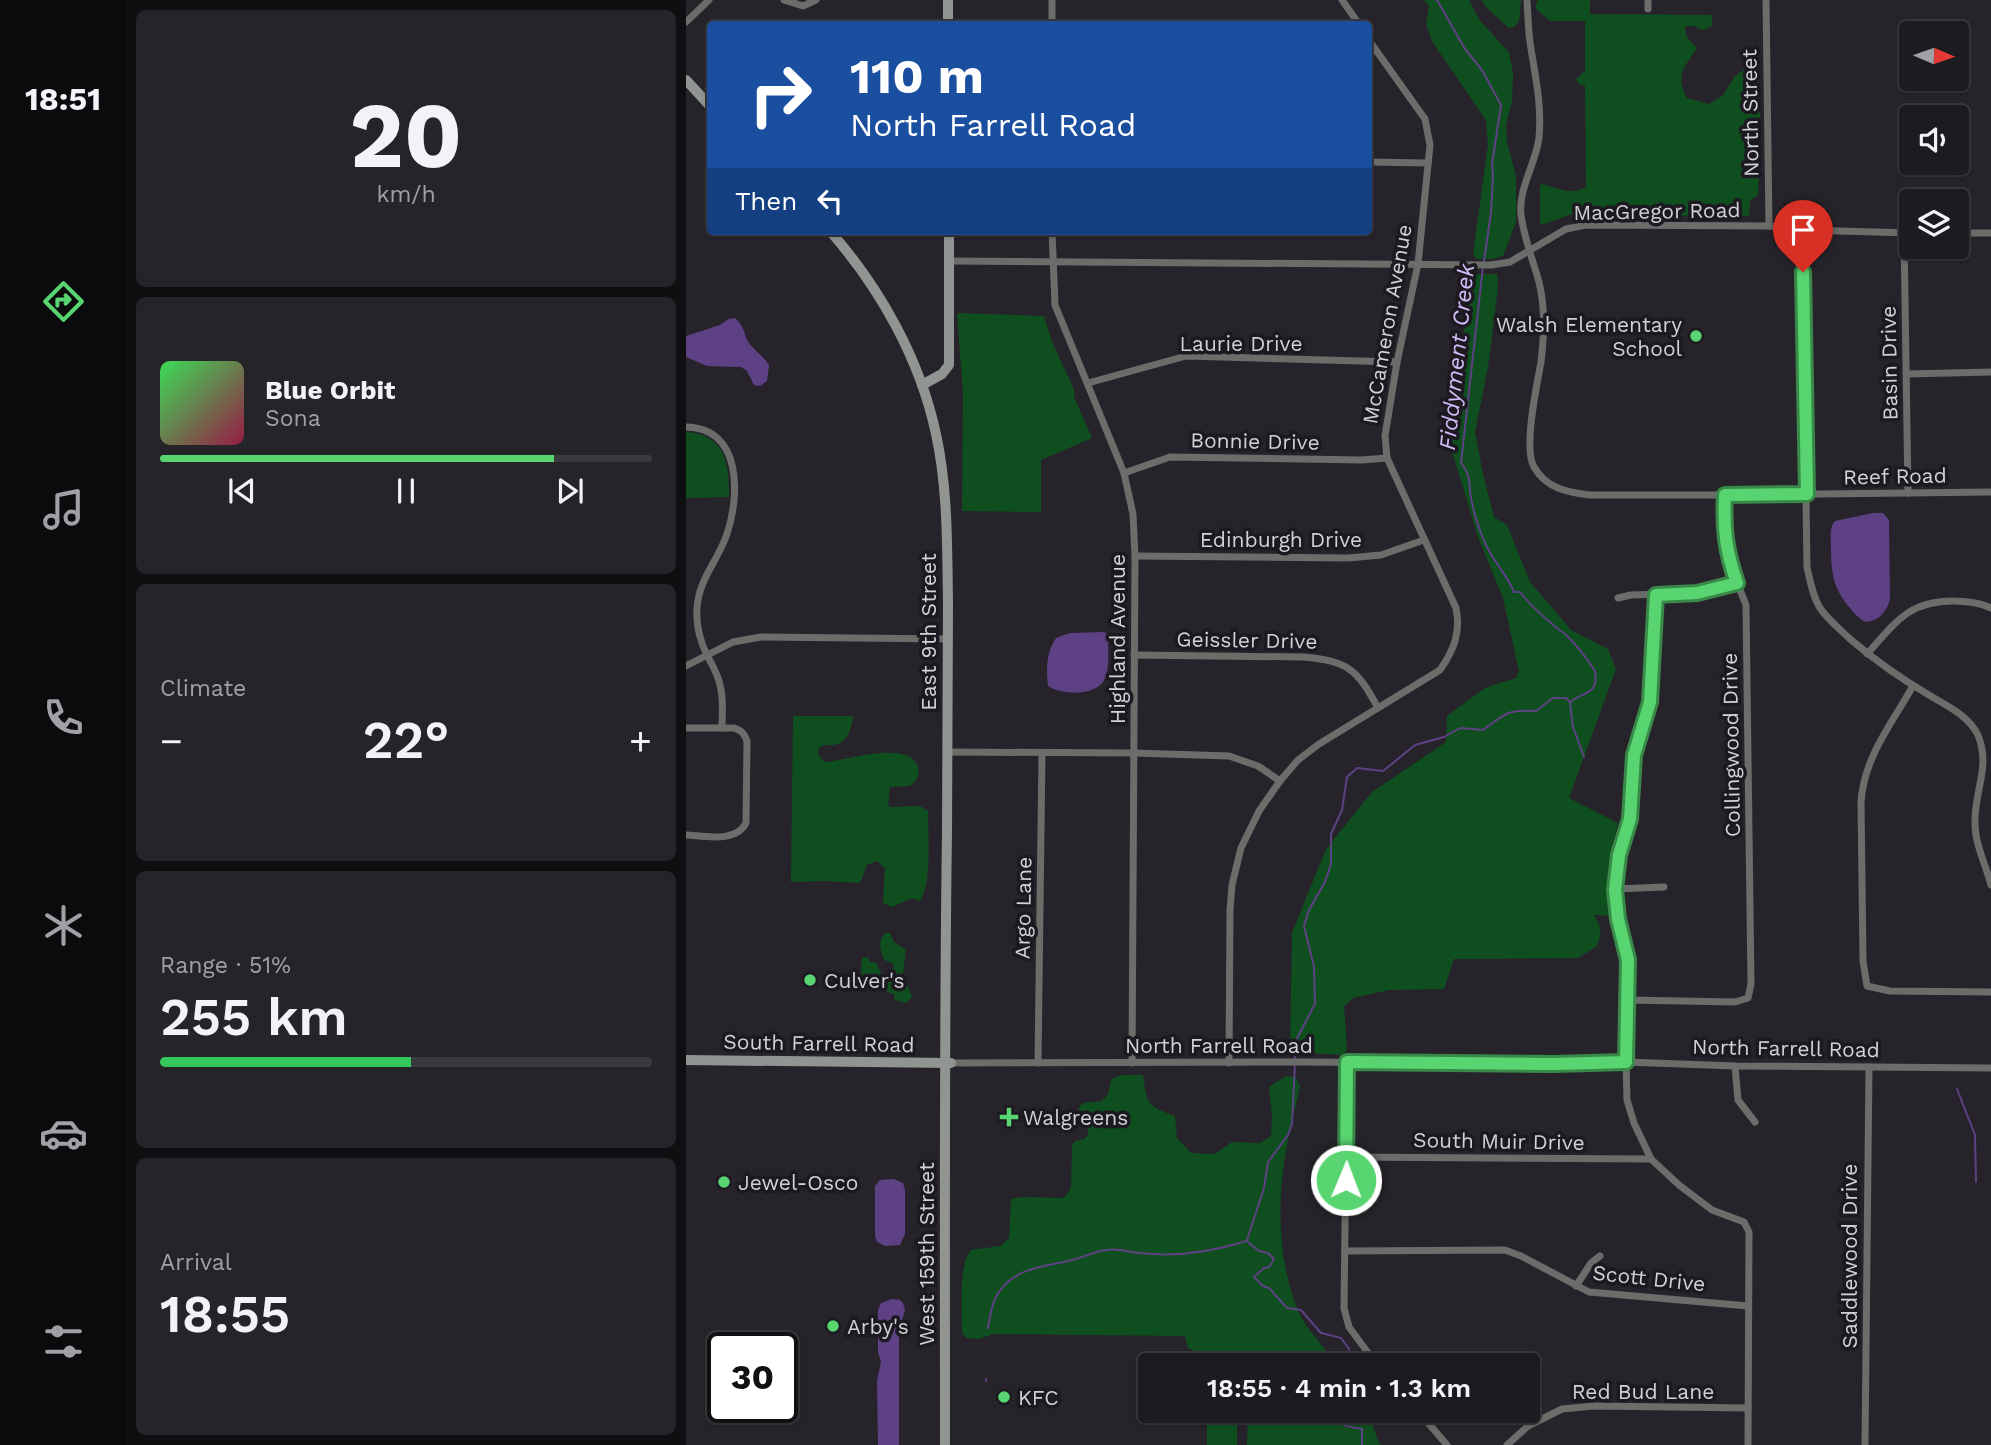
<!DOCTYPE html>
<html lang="en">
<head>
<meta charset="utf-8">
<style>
	:root { --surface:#1c1b20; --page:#252429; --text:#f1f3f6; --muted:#a0a1a5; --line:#3a393e; --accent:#58d570 }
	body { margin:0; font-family:"Work Sans",sans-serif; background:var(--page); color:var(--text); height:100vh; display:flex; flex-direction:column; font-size:26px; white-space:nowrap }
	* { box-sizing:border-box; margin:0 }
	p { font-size:23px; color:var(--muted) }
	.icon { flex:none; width:38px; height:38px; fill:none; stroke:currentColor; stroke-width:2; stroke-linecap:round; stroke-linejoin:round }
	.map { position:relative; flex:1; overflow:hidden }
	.panel { display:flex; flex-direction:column; gap:10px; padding:10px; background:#0f0f12; width:560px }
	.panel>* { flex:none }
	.hud { position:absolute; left:21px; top:21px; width:665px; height:214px; border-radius:7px; box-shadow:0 2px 5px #0004,0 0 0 2px var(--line); background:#1a4fa0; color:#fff; overflow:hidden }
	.needle { width:46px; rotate:92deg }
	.tools { position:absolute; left:1213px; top:21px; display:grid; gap:14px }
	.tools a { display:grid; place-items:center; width:70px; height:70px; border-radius:7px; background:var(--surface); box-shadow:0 2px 5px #0004,0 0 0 2px var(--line); font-size:35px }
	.speed { position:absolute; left:21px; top:1332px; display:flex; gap:14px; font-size:35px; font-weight:700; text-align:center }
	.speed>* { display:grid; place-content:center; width:91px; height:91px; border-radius:50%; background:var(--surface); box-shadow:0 2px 5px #0004,0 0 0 2px var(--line); line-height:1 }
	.speed .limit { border:4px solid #111; border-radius:10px; background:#fff; color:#111 }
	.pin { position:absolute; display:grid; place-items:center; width:60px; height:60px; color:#fff; margin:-72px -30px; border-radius:50% 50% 50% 0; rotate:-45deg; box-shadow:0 0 7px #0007 }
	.pin .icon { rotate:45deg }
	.me { position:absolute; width:77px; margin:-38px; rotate:1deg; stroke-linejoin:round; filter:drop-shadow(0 0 5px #0008) }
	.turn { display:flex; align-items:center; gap:24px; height:147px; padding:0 28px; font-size:32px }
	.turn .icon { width:91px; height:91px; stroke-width:2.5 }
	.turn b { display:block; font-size:49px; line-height:60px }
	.then { display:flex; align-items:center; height:66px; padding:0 28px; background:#0003; gap:14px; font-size:26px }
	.big { font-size:52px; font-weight:600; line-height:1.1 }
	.panel .card { flex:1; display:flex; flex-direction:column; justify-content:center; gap:10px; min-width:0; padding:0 24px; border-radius:10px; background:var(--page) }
	.panel .dial { align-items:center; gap:0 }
	.dial b { font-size:91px; line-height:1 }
	.song { display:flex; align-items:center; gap:21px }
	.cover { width:84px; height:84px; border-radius:10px; background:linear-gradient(135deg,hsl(130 70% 55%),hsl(340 70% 35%)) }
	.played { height:7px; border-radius:4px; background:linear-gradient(90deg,var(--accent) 80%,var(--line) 80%) }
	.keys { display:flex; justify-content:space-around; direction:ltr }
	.heat { display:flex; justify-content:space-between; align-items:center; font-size:38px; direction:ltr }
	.charge { height:10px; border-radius:5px; background:linear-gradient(90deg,#34c759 51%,var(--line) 0) }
	.trip { position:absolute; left:452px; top:1353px; width:402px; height:70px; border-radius:7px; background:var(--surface); box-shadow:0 2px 5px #0004,0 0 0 2px var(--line); font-weight:600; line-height:70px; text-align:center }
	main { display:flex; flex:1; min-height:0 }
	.menu { display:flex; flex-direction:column; width:126px; justify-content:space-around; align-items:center; background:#0b0b0d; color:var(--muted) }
	.menu .icon { width:49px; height:49px }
	.menu .current { color:var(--accent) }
	.menu b { font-size:32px; color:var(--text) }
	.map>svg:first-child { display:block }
	.green { fill:#0f4f1f }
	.water { fill:#5e4185 }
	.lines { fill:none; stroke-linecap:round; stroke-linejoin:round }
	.stream { stroke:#5e4185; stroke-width:2 }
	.street { stroke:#6a6d6a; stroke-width:7 }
	.secondary { stroke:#919591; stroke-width:10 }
	.route-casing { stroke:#398a49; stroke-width:18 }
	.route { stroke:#58d570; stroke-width:12 }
	.poi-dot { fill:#58d570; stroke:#1c1a20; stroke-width:2.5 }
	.labels { text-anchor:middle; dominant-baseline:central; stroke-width:7; stroke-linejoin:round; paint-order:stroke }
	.street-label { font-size:21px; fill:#d3d1d6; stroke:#1c1a20 }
	.poi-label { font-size:21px; fill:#d3d1d6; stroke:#1c1a20; text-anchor:start }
	.water-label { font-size:23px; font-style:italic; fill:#d0bbf6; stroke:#1c1a20 }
</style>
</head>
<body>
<main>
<nav class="menu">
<b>18:51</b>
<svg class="icon current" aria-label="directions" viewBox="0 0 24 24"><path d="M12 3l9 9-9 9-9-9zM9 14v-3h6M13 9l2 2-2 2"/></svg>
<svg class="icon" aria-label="music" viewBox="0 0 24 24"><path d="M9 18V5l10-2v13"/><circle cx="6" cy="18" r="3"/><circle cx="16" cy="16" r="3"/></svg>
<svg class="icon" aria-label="phone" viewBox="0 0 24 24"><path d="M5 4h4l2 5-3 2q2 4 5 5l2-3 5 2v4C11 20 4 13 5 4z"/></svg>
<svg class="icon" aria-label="climate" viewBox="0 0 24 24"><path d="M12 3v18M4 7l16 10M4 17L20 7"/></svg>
<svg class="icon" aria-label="car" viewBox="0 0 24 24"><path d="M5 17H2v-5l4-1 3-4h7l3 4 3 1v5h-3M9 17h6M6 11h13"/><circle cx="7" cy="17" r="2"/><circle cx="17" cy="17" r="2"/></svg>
<svg class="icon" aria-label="filters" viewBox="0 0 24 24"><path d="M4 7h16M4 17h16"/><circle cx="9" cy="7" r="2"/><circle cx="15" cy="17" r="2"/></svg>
</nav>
<section class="panel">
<div class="card dial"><b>20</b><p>km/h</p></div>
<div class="card">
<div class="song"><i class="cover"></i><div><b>Blue Orbit</b><p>Sona</p></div></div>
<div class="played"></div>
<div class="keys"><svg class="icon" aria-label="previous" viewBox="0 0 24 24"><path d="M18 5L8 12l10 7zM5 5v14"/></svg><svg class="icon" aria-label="pause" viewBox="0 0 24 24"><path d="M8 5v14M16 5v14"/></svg><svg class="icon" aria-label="next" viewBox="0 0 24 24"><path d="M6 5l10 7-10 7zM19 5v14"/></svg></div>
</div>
<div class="card"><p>Climate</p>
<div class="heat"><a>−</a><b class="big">22°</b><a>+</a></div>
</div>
<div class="card"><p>Range · 51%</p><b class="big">255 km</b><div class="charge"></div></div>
<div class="card"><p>Arrival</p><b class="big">18:55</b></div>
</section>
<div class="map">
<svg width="1305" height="1445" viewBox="0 0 1305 1445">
	<rect width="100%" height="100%" fill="#26242a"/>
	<g class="green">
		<polygon points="738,0 783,0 794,21 823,52 827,73 826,100 820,126 821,142 830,176 830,222 817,256 806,259 790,259 787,253 802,145 800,120 747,43 740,24 743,6"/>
		<polygon points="795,0 835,0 833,21 828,27 823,28 802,9"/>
		<path d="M852,0H904V14L1025,15L1027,25L1017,30L1008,26H999L1000,36L1011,48C998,68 989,75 1001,98L1023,104L1037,95L1049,76L1062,67L1072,68L1074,119L1066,133L1073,163L1072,195L1064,201L1063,216L883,215L858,224H854V187L856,184C871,188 887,196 900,187L899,86L893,84L890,79L899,71V21H864L850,9V4Z"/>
		<path d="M788,274H811L812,287L802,367L789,432L797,474L808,517L821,525L844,582L885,630L922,649L930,669L883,798L932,823L926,849L930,850L925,881L927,916L908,915C916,929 916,931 911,946L892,958L768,959L758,989L703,990L667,998L658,1006L661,1050L656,1055L604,1052L606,933L640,849L686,792L760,742L761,716L799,688L830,678L833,671L817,598L792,537L765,448L769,382Z"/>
		<polygon points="271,313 358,316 366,342 388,389 388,397 406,438 355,460 355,512 276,511 277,393"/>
		<path d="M0,432C40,435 43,464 43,497L0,498Z"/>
		<path d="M107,716H167C164,737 159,747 137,745L132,749L133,756L139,762C160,761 223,739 232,767C234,776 230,781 224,786L204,787L202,804L204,807L234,806L242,811C242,833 246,884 234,901L226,898L206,907L197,903L199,868L191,861L181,865L174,883L138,881L105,882Z"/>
		<path d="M199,933H204L208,942L220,950L217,974L226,997L220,1003L209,1000L208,994L201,992L199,989L190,988L183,981L175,978L176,958L182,957L184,962L190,963L195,973L201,974L208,968L207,963L198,960C195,950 191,942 199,933Z"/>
		<path d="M436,1075H457C461,1104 461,1106 489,1116L491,1138L505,1153L529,1154L546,1142L574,1143L585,1136L586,1116L583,1087L600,1076L610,1077L614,1086C608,1115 600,1143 597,1172C591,1217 595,1268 612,1311C620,1331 640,1345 648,1365H541C528,1356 515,1354 502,1348L499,1336L307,1334L293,1339L281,1338L276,1333C276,1312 272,1264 285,1250L314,1246L323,1238L325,1199L337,1197L378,1198L385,1188L386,1146L389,1141L398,1139L402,1135V1128L392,1109L397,1103L415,1101L422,1095L425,1079Z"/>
		<polygon points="562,1410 682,1411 692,1441 695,1445 561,1445"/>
		<rect x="521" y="1411" width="30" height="34"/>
	</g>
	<g class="water">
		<path d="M49,318C60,328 57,334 63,343C69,351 78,357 83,365L81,381L74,386L68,385L61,371L55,367L21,366L0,357V336L34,325L43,319Z"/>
		<path d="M1187,513H1197L1203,520L1204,599C1201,611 1193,621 1180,622C1173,619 1169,614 1164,608C1147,589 1145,571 1145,547C1145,537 1143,528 1149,521Z"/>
		<path d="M418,632L422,634V638C422,650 424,667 419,678C412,697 375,695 362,686C360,669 360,653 370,638L384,633Z"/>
		<polygon points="208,1179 217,1183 219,1190 219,1234 214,1245 199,1246 191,1242 189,1236 189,1186 194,1180"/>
		<polygon points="206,1299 214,1300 217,1303 219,1310 213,1331 213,1445 192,1445 191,1381 195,1362 192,1352 192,1310 195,1303"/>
	</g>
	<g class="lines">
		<g class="stream">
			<polyline points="751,0 779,49 796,70 815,105 806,164 807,175 805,212 798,261"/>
			<path d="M797,266L775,463C786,477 782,482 785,498C788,514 793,530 800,545C808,562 821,575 828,592H834C847,609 863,622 880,635C891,645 901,659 909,671C913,695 898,691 884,702"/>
			<polyline points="884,703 887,727 898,757"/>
			<path d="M609,1058L608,1044L629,1004L628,967L618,926L623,910L639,882L645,864V834L656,810L661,777L671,768L697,771L729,745L758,737L774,728L797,730C819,714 821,709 850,711L867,698H880L884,702"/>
			<polyline points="1271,1089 1289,1135 1290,1182"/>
			<polyline points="561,1240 578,1188 582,1162 602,1135 606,1124 609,1063"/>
			<polyline points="562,1242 573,1251 582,1253 588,1259 583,1267 578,1268 568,1277 577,1286 583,1288 601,1308 615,1310 635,1333 655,1338 663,1349 663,1365"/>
			<path d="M302,1328C304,1316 306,1302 313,1292C330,1266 362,1267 390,1259C400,1256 410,1251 421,1250C432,1248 442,1252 453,1253C489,1257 526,1252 560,1241"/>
			<polyline points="300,1379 300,1381"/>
			<polyline points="643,1410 660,1426 676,1429 676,1445"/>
		</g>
		<g class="street">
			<polyline points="98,0 117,6 130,0"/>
			<polyline points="656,0 673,24"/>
			<path d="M841,0C842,14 842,28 844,42C849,76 856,103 853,138C850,163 832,189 835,215C838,238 847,260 853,282C859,306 858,338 855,362C851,385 837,448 848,467C860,488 880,492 903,495H1039L1305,492"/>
			<polyline points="1080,0 1083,226"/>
			<polyline points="962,9 962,0"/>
			<polyline points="0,22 23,0"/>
			<polyline points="366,24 366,0"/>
			<polyline points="682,162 742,163"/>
			<path d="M1116,230L1121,567C1124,581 1127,597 1134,608C1142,620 1154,629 1164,639C1191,662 1212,677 1243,695C1261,706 1282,715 1292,735C1305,767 1288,791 1289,823C1289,845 1300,865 1305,885"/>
			<polyline points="366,231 369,305 438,473 447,514 449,556 446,1063"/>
			<polyline points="1218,233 1222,493"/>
			<polyline points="1270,233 1305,233"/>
			<polyline points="264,261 805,265 824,262 880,229 900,225 1083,226 1116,230 1225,233"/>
			<polyline points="1221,374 1305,372"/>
			<polyline points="402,383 500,356 711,362"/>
			<path d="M0,427C56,428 54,495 41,534C32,561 13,578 11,608C10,624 14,641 21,655C26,665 32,674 34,685C38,699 36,714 36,728"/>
			<polyline points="438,473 484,457 676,460 701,458"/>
			<polyline points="449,556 662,558 695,555 738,540"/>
			<polyline points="970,595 964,702 948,755 944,819 933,855 929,889 932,919 942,960 940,1062 941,1100 948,1123 965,1159 993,1185 1026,1210 1058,1222 1063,1232 1062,1445"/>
			<polyline points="932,598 945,595 1011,593 1051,583"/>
			<path d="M1181,654C1209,623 1222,601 1267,601C1281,601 1293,602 1305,608"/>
			<path d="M448,655L617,657C662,661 671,669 692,708"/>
			<polyline points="0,666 47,642 75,637 262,639"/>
			<path d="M1227,686C1206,723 1177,759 1175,803L1177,961L1181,986L1204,991L1305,992"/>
			<path d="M0,728H48C56,731 58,733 61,741L60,823C50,843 19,836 0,835"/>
			<polyline points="262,752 448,753 543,756 572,766 594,781"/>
			<polyline points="929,889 978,887"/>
			<path d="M941,1000L1049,1002L1062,998L1065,984L1060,605C1043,564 1037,540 1039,495"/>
			<polyline points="661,1062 658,1308 663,1327 691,1365"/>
			<polyline points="265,1063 617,1062 868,1064 940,1062 1049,1066 1305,1068"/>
			<polyline points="352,1063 356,753"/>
			<path d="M543,1063L544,910L546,885L555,848L573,811L594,781L612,760L633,744L754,670C768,650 775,632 770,608L701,458L699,436L711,362L732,264L744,145L739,119L682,39"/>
			<polyline points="1049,1066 1052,1100 1069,1122"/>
			<polyline points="661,1157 965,1159"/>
			<polyline points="659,1251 819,1250 835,1256 903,1292 1062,1306"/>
			<polyline points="890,1286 905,1263 914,1256"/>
			<polyline points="790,1363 793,1365"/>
			<polyline points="731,1410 761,1445"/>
			<polyline points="833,1410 842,1426"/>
			<polyline points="821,1445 842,1426 876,1409 908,1406 1062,1408"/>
			<polyline points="1179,1445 1183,1067"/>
		</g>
		<g class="secondary">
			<polyline points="262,0 262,24"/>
			<polyline points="0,80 24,106"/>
			<path d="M144,231C194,288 234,359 250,434C262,489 261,545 262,602C262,679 262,756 261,833C258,1037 259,1241 259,1445"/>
			<polyline points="236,385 256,374 263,365 263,231"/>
			<polyline points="0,1060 265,1063"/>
		</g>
	</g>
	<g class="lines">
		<g class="route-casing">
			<path id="route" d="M660,1180L661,1062L868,1064L940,1062L942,960L932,919L929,890L933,855L944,819L948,755L964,702L970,595L1011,593L1051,583C1040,552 1037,528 1039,495L1121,494L1117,272"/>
		</g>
		<use href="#route" class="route"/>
	</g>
	<g class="poi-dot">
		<circle cx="1010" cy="336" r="7"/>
		<circle cx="124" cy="980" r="7"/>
		<path d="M319.5 1106.5h7v7h7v7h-7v7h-7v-7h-7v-7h7z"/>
		<circle cx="38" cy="1182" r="7"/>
		<circle cx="147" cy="1326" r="7"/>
		<circle cx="318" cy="1397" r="7"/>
	</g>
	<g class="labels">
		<g class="street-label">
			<text transform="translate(1064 113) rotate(-91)">North Street</text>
			<text transform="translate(971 211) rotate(-1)">MacGregor Road</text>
			<text transform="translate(701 324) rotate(-80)">McCameron Avenue</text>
			<text x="555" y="343">Laurie Drive</text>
			<text transform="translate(1203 363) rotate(-91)">Basin Drive</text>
			<text transform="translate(569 441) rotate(1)">Bonnie Drive</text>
			<text transform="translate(1209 476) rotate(-1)">Reef Road</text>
			<text x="595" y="539">Edinburgh Drive</text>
			<text transform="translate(242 632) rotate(-90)">East 9th Street</text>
			<text transform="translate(431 639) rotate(-90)">Highland Avenue</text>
			<text transform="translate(561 640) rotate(1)">Geissler Drive</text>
			<text transform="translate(1045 745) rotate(-91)">Collingwood Drive</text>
			<text transform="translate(337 908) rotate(-89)">Argo Lane</text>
			<text transform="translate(133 1043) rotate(1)">South Farrell Road</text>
			<text x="533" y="1045">North Farrell Road</text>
			<text transform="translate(1100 1048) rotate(1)">North Farrell Road</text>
			<text transform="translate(813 1141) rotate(1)">South Muir Drive</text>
			<text transform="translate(240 1254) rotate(-90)">West 159th Street</text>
			<text transform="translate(1163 1256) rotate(-90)">Saddlewood Drive</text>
			<text transform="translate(963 1278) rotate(6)">Scott Drive</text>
			<text x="957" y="1391">Red Bud Lane</text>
		</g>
		<g class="poi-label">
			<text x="996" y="324" text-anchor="end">Walsh Elementary<tspan x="996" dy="24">School</tspan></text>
			<text x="138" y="980">Culver's</text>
			<text x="337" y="1117">Walgreens</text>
			<text x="52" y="1182">Jewel-Osco</text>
			<text x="161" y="1326">Arby's</text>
			<text x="332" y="1397">KFC</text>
		</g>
		<g class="water-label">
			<text transform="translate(771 357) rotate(-84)">Fiddyment Creek</text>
		</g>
	</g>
</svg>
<div class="tools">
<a><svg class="needle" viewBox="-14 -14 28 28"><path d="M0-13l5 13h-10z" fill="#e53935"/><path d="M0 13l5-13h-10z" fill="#a0a1a5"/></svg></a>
<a><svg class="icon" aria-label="sound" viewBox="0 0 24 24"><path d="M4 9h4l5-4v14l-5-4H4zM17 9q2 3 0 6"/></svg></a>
<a><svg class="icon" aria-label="layers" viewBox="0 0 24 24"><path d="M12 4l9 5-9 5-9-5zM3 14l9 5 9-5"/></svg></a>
</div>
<div class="speed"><div class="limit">30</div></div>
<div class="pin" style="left:1117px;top:272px;background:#d93025"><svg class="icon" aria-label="arrive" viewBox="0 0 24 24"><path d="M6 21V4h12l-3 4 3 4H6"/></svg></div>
<svg class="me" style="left:660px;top:1180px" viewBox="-20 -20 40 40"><circle r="17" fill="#58d570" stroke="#fff" stroke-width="3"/><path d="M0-11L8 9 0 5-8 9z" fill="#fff"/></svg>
<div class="trip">18:55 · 4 min · 1.3 km</div>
<div class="hud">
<div class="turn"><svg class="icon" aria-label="right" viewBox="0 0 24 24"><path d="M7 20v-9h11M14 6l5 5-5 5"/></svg><div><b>110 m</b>North Farrell Road</div></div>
<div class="then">Then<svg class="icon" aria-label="left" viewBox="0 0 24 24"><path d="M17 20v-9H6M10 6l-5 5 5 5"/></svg></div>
</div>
</div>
</main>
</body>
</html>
